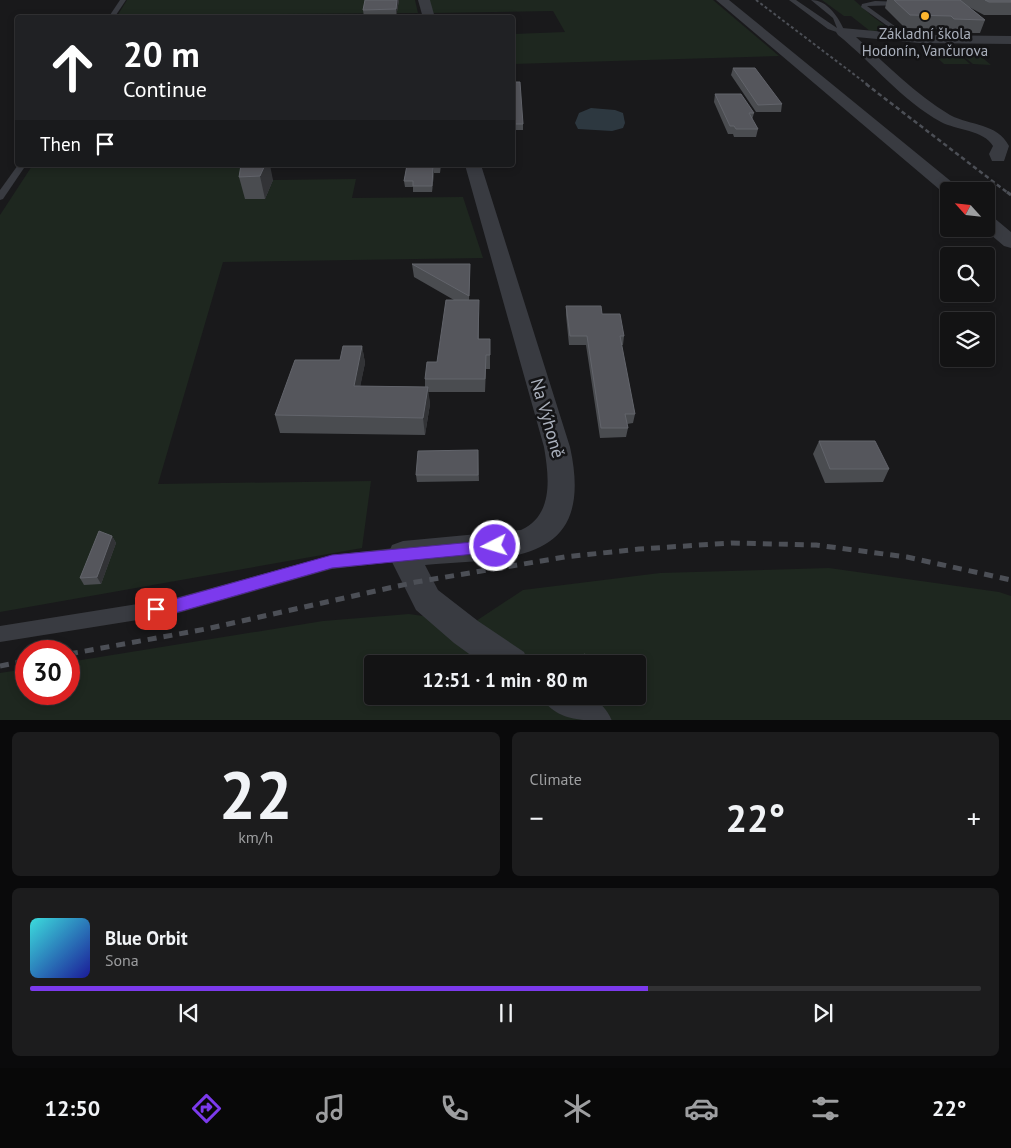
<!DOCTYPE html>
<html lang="en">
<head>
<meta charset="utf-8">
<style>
	:root { --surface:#131314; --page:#1c1c1d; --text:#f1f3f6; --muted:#9d9ea0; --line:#323234; --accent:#7c3aed }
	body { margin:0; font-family:"PT Sans",sans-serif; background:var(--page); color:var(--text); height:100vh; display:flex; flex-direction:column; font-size:19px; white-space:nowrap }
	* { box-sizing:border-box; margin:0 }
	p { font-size:16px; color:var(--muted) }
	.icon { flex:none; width:28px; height:28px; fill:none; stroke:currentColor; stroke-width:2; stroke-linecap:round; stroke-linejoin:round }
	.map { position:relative; height:720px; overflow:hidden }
	.panel { display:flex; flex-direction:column; gap:12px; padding:12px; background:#0a0a0b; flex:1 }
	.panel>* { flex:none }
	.hud { position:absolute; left:15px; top:15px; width:500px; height:152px; border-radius:5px; box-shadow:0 2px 8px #0003,0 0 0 1px var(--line); background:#202124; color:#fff; overflow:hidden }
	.needle { width:32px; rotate:297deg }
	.fabs { position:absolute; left:940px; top:182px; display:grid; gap:10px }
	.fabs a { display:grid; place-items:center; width:55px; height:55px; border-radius:5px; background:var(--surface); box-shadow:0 2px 8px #0003,0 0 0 1px var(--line); font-size:25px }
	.speed { position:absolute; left:15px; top:640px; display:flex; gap:10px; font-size:25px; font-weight:700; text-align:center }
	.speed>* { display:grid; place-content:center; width:65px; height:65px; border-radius:50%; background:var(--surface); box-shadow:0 2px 8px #0003,0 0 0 1px var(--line); line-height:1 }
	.speed .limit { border:8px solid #d22; background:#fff; color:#111 }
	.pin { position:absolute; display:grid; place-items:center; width:42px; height:42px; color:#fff; margin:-21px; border-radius:10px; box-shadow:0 2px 8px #0006 }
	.me { position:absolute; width:55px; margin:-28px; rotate:265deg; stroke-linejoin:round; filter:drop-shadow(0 0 4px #0008) }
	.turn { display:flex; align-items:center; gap:18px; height:105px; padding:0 25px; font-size:22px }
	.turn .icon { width:65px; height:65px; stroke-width:2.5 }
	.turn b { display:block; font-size:35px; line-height:42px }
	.then { display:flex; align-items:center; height:48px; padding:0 25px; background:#0003; gap:10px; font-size:19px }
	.big { font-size:38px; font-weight:800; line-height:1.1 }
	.panel .widget { flex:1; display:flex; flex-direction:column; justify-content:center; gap:8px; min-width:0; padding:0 18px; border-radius:8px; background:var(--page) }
	.panel .dial { align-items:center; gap:0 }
	.dial b { font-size:65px; line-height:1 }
	.song { display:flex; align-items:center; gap:15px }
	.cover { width:60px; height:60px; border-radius:8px; background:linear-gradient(135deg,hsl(180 70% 55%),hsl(240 70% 35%)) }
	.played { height:5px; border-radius:2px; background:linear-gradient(90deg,var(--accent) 65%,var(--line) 65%) }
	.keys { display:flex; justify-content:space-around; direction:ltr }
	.heat { display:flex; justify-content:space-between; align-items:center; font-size:28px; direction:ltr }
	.panel .tiles { flex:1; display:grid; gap:12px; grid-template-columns:1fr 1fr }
	.widget:last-child { grid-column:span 2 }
	.trip { position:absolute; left:364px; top:655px; width:282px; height:50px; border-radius:5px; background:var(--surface); box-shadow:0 2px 8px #0003,0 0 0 1px var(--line); font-weight:800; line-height:50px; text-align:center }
	.tab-bar { display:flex; height:80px; justify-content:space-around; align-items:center; background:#080808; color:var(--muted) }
	.tab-bar .icon { width:35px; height:35px }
	.tab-bar .current { color:var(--accent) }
	.tab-bar b { font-size:22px; color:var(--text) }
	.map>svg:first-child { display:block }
	.green { fill:#1e271f; fill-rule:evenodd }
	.water { fill:#2d3840 }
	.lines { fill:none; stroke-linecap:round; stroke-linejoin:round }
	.service { fill:#393b41; fill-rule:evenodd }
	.minor { fill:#393b41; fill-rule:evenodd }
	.rail-far3 { stroke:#4c4f56; stroke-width:2; stroke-dasharray:3 2.5; stroke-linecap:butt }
	.rail-far2 { stroke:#4c4f56; stroke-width:2.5; stroke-dasharray:4.5 3; stroke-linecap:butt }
	.rail-far1 { stroke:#4c4f56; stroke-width:3; stroke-dasharray:5 4.5; stroke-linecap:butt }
	.rail { stroke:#4c4f56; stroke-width:5; stroke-dasharray:9 7; stroke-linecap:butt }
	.wall { fill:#4a4c50 }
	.shaded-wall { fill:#323336 }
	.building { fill:#55565c; stroke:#62646b }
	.route { fill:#7c3aed; stroke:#51269a }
	.poi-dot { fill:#feb52e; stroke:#141416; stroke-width:2 }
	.labels { text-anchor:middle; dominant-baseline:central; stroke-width:5; stroke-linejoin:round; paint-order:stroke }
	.far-poi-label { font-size:15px; fill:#aab0bc; stroke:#141416 }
	.street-label { font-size:18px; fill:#aab0bc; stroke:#141416 }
</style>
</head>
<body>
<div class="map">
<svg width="1011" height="721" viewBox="0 0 1011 721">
	<rect width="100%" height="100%" fill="#19191b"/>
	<g class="green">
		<polygon points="127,0 415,0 418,13 279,14 277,18 116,18"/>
		<polygon points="428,0 713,0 779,56 513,64 513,34 565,32 553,11 432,13"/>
		<polygon points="822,0 854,0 872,16 891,30 870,31 851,16 844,16"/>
		<polygon points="927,48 952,48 970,64 944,64"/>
		<polygon points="955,49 972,49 991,65 973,64"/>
		<polygon points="251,165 245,199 265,199 273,180 356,179 352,198 463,197 483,258 223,262 158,484 371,481 362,548 0,612 0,215 32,166"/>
		<path d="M829,568L999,592L1011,596V720L0,721V673L26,669V694H69V662L323,621L409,614L473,623L523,590L660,573ZM372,664H638V696H372Z"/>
	</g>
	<polygon class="water" points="591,108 615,110 623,113 625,123 623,128 612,131 578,129 575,123 579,113"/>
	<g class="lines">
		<g class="service">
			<polygon points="120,0 126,0 114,18 108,18"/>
			<path d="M789,0H796L837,28L833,18L811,0C828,0 839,18 845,32L842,34L828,29Z"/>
			<polygon points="875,1 903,2 901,5 867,6 911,38 911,40 907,40 861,7 862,4"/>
			<polygon points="18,165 26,165 3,199 0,200 0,190"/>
			<polygon points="403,547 409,549 411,554 409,559 403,561 332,569 175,614 0,642 0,626 175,598 332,555"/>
		</g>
		<g class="minor">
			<polygon points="418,0 430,0 435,18 423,18"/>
			<polygon points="716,0 729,0 958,187 961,191 949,191 949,196 946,195"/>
			<path d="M842,28L919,35L1011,36V44L919,43L856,37C886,64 915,94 950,115C971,126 997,123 1009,146L1004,161H992L989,154L993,146C984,130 956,130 941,122C901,100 873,63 838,35L836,32L838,29Z"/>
			<path d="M465,165H481L570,447C596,565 510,558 425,565L438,590L478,621L524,652L529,664H483L454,643L416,610L388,554L392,545L403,541L521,530C554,515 549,477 544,447Z"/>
			<polygon points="986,215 993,217 1011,232 1011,248 1004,246 984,229 986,229"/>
			<path d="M541,696C571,696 599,689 612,721C583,721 555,721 541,696Z"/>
		</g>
		<polyline class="rail-far3" points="756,0 868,85"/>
		<polyline class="rail-far2" points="866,84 1008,193"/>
		<polyline class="rail-far1" points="1007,192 1011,195"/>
		<g class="rail">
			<polyline points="69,654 206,629 416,582 565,557 639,549 731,543 816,545 907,557 1011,580"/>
			<polyline points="0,666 26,661"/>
		</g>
	</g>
	<g class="wall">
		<polygon points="365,0 399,0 396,17 364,17 363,10"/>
		<polygon points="887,0 1011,0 1011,15 984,15 969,7 985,20 980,33 949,33 947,29 905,28 885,8"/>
		<polygon points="733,68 782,104 781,112 756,112 731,75"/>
		<polygon points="512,82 523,124 523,130 512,130"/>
		<polygon points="715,94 754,113 752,120 758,129 756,137 734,137 733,134 728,134 714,102"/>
		<polygon points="241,165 273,180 265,199 245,199 239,177"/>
		<polygon points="407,165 441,165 440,173 434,173 432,192 413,192 413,187 405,187 404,181"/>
		<polygon points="412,264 470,264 470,276 469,300 479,313 479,339 490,339 490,369 486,369 485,392 428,392 430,404 425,435 280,433 275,415 362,346 365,363 360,386 425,387 425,379 437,362 454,300 414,277"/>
		<polygon points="566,306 602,314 624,336 623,345 621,345 635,414 633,423 627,424 628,428 626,437 600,438 586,345 569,345 566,315"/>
		<polygon points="819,441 889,469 883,482 825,483 813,454"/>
		<polygon points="478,450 479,481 417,482 416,475"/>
		<polygon points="112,536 116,543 101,584 84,585 80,578"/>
	</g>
	<g class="shaded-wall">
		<polygon points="397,0 399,0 396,17 396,9"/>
		<polygon points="265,165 270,165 273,180 265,199 260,176"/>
		<polygon points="433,167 434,173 432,192 432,186"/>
		<polygon points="362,346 365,363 357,403 354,386"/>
		<polygon points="428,387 430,404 425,435 423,418"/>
		<polygon points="112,536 116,543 101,584 97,577"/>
	</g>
	<g class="building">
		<polygon points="365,0 397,0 396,9 363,10"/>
		<polygon points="894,0 960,0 985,20 954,19 951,16 910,15"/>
		<polygon points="985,0 1011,0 1011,2 989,2"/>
		<polygon points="733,68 755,68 782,104 758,105"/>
		<polygon points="512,82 520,82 523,124 512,124"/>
		<polygon points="715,94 741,94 754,113 749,113 758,129 736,129 734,126 730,126"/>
		<polygon points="241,165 265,165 260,176 239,177"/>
		<polygon points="407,165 440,165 440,167 433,167 432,186 413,186 413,181 404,181"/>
		<polygon points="412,264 470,264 469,296"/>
		<polygon points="446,300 479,300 478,339 490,339 490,355 486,355 485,379 425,379 427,362 437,362"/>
		<polygon points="566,306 601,306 602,314 620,314 624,336 620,336 635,414 625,414 628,428 601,428 587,336 570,336"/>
		<polygon points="343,346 362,346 354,386 428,387 423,418 275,415 295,360 340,360"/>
		<polygon points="819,441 875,441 889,469 830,469"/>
		<polygon points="478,450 478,475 416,475 418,451"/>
		<polygon points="99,531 112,536 97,577 80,578"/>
		<polygon points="584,654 601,664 578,664"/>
	</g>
	<polygon class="route" points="495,540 500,541 502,546 500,550 495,552 332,568 175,613 156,616 151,614 148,609 151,604 175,599 332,555"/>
	<circle class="poi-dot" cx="925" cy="16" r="5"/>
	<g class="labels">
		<g class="far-poi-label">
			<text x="925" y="33">Základní škola<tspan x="925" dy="17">Hodonín, Vančurova</tspan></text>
		</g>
		<g class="street-label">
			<text transform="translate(548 418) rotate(74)">Na Výhoně</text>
		</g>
	</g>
</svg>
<div class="fabs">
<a><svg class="needle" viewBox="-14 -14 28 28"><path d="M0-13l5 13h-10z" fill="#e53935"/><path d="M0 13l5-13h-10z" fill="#9d9ea0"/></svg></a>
<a><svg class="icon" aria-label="search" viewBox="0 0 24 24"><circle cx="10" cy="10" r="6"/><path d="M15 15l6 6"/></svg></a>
<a><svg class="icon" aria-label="layers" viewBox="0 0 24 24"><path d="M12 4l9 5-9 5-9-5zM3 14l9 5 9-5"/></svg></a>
</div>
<div class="speed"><div class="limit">30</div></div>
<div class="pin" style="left:156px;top:609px;background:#d93025"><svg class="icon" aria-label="arrive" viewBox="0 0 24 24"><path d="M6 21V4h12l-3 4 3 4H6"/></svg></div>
<svg class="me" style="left:495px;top:546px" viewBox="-20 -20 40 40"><circle r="17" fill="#7c3aed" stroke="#fff" stroke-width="3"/><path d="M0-11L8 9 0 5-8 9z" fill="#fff"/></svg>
<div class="trip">12:51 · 1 min · 80 m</div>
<div class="hud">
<div class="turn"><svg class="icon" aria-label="ahead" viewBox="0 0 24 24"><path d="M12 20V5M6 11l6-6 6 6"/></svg><div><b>20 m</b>Continue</div></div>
<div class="then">Then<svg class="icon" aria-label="arrive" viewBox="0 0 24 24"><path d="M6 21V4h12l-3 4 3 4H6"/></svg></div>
</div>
</div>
<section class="panel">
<div class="tiles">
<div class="widget dial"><b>22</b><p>km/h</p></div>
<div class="widget"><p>Climate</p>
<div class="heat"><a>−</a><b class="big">22°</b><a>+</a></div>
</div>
<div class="widget">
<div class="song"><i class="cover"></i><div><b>Blue Orbit</b><p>Sona</p></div></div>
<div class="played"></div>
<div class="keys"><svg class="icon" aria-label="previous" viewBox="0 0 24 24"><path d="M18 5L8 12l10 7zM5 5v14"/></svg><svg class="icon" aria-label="pause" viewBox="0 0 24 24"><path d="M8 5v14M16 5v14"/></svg><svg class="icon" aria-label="next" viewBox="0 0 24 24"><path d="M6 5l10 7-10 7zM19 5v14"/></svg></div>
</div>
</div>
</section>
<nav class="tab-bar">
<b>12:50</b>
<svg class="icon current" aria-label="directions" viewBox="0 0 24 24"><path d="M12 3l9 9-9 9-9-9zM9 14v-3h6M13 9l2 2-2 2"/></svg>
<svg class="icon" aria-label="music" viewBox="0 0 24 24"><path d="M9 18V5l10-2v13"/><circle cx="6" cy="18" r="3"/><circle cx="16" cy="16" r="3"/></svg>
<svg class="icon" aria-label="phone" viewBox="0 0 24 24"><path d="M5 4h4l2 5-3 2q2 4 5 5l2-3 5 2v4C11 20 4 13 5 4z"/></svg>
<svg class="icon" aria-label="climate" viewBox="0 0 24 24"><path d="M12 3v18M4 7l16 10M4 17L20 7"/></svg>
<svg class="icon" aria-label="car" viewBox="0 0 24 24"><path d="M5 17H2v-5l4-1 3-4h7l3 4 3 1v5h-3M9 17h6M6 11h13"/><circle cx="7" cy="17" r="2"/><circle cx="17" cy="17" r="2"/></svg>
<svg class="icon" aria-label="filters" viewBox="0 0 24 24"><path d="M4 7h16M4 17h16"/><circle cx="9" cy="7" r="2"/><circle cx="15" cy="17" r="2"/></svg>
<b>22°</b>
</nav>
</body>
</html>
